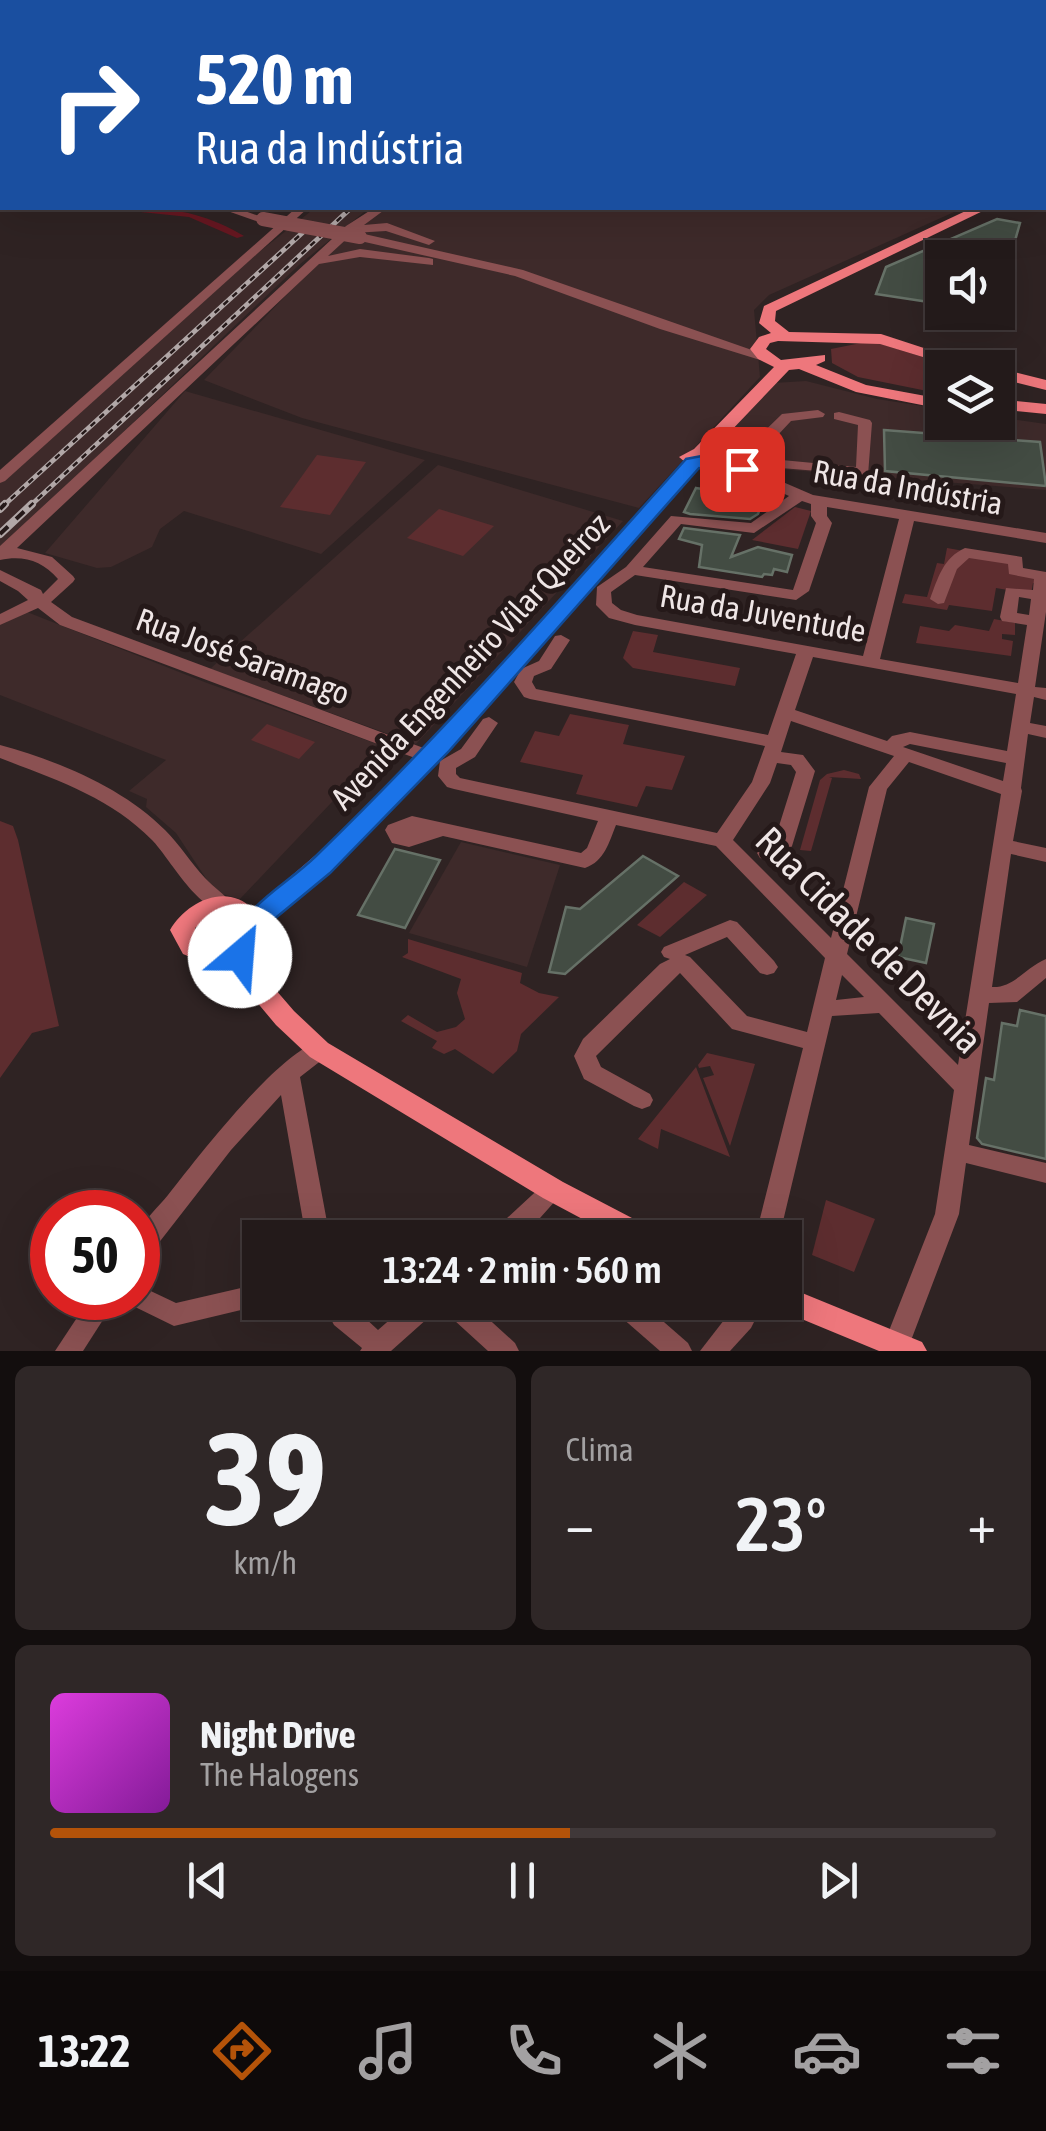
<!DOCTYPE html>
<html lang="pt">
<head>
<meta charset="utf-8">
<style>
	:root { --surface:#231a1a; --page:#2f2727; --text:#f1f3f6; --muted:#a3a1a2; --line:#403839; --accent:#b45309 }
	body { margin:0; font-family:"Asap Condensed",sans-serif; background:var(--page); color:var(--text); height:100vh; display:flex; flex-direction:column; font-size:38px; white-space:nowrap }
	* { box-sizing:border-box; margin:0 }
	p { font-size:32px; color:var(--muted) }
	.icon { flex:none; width:55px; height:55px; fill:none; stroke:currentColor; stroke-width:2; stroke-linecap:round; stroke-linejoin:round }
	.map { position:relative; height:1351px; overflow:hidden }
	.sheet { display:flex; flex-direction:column; gap:15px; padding:15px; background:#130e0e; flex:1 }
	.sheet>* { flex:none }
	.top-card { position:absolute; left:0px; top:0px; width:1048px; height:210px; box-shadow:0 10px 40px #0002,0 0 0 2px var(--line); background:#1a4fa0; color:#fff; overflow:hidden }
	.controls { position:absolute; left:925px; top:240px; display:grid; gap:20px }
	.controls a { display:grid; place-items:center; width:90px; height:90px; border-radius:0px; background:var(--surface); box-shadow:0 10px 40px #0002,0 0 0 2px var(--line); font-size:50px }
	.speed { position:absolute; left:30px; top:1190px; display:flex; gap:20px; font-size:50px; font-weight:700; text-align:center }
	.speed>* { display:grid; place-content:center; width:130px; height:130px; border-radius:50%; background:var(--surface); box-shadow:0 10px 40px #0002,0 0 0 2px var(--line); line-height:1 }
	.speed .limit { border:15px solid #d22; background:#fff; color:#111 }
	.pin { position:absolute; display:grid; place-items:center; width:85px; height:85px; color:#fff; margin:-42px; border-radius:20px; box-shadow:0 5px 15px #0006 }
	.me { position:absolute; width:110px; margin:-55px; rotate:27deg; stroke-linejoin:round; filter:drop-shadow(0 0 8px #0008) }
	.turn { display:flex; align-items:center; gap:35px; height:210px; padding:0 30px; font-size:45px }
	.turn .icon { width:130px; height:130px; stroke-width:2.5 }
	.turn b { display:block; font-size:70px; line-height:85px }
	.big { font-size:75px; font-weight:600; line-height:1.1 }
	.sheet .card { flex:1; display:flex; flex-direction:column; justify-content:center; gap:15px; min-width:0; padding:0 35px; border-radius:15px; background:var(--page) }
	.sheet .dial { align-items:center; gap:0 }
	.dial b { font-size:130px; line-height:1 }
	.song { display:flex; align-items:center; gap:30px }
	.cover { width:120px; height:120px; border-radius:15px; background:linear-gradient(135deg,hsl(300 70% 55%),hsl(290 70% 35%)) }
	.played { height:10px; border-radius:5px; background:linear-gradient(90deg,var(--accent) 55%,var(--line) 55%) }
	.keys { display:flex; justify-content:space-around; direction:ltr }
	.heat { display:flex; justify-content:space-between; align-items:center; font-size:55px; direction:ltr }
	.sheet .tiles { flex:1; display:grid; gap:15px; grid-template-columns:1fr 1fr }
	.card:last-child { grid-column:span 2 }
	.trip { position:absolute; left:242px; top:1220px; width:560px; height:100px; border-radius:0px; background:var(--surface); box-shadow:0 10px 40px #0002,0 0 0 2px var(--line); font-weight:600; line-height:100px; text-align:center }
	.dock { display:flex; height:160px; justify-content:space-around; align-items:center; background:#0e0a0a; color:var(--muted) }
	.dock .icon { width:70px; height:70px }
	.dock .on { color:var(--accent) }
	.dock b { font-size:45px; color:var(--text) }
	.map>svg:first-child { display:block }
	.built { fill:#3e2a2a }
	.green { fill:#5d2d2f }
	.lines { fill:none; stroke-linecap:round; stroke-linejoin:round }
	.canal { fill:#671721; fill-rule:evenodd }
	.building { fill:#434c43; stroke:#667167; stroke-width:2.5 }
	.minor { fill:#8b5152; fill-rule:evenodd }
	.major { fill:#ee777c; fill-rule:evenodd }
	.rail-far1-casing { stroke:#b1a7a7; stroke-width:5 }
	.rail-casing { stroke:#b1a7a7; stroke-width:8 }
	.rail-far1 { stroke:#251919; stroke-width:2.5; stroke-dasharray:6; stroke-linecap:butt }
	.rail { stroke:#251919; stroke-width:4; stroke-dasharray:11; stroke-linecap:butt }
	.minor-bridge-far1 { stroke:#8b5152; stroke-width:10 }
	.minor-bridge { stroke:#8b5152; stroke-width:14 }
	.route { fill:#1a73e8; stroke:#114b97; stroke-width:2.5 }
	.labels { text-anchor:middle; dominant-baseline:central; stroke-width:10; stroke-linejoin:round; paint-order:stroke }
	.street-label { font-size:32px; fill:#efe6e6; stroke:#251919 }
	.near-street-label { font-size:38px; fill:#efe6e6; stroke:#251919 }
</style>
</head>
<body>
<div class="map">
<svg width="1046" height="1351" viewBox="0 0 1046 1351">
	<rect width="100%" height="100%" fill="#2f2323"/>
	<g class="built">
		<polygon points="315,208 369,208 299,265 0,549 0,483 249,260"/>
		<polygon points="371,208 963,208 769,295 754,310 760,377 639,508 302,418 204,380"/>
		<polygon points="806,381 877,399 942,409 942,422 998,422 998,417 1046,424 1046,490 765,468 751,448 718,437 773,383"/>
		<polygon points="185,391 425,460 321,554 184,511 160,529 152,547 111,567 97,568 45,553"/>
		<polygon points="438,465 623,521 416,744 210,669"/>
		<polygon points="27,612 207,683 377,744 349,784 240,899 215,892 176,833 146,807 147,799 129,791 166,760 0,695 0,625"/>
		<polygon points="461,842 560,865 527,967 409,933"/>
	</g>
	<g class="green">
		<polygon points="871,341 955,367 942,368 942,394 858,377 832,363 831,349"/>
		<polygon points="317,455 366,462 330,515 280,507"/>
		<polygon points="795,507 811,511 798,549 752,540"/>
		<polygon points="439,509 494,526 463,556 407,538"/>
		<polygon points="947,548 1016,560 1010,567 1046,584 1033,583 1031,594 996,588 992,611 949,605 947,610 902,603 905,594 927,597 937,563 944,564"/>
		<polygon points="994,619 1015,623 1015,635 1002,634 1002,639 1013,641 1011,656 916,643 920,626 949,631 955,625 989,631"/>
		<polygon points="633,631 658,635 653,652 740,668 735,686 633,668 623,658"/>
		<polygon points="570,714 629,725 623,744 685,756 672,790 646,786 637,807 576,794 583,775 520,762 535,731 559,736"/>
		<polygon points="267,724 315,742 299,759 251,740"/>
		<polygon points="844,770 859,774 861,779 829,777 832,778 811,851 800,850 820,780 827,774"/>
		<polygon points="0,821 13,826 18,840 59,1026 32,1033 0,1078"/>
		<polygon points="684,882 707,895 660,937 637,925"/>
		<polygon points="408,939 522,973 520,983 539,993 559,997 521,1034 517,1051 493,1074 455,1049 444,1054 432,1048 437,1041 401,1021 408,1015 437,1032 456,1027 465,1019 457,993 461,979 402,957 408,953"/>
		<polygon points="707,1053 755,1064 730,1146 703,1078 714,1075 710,1066 699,1068 698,1065"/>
		<polygon points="696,1067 730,1157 661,1129 658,1149 638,1139"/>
		<polygon points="826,1200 875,1219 854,1272 812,1255"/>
	</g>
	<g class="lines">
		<g class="canal">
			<polygon points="775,0 794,0 797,2 782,2"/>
			<rect x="1045" y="48" width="1" height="4"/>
			<path d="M127,208C167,205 210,215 244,236L237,238L189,217L131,211Z"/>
		</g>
	</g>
	<g class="building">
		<polygon points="997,219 1020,223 1001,290 998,290 998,258 942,258 942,304 876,294 886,267"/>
		<polygon points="884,430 1040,442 1046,486 885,471"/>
		<polygon points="696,488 764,499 758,514 750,519 690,514 684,512"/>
		<polygon points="684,528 740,535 731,557 758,547 792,555 787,572 774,569 772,575 764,574 762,577 699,567 702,545 679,539"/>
		<polygon points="395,849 440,860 405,928 358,915"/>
		<polygon points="643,856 678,876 565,974 549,972 566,907 580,909"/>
		<polygon points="906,918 934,924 926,963 898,957"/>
		<polygon points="1020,1010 1046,1016 1046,1159 982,1144 977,1138 986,1078 994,1080 1002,1023 1017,1026"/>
	</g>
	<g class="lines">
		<g class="minor">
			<polygon points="219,208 236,208 268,219 262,223"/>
			<polygon points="296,208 308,208 5,481 0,483 0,470"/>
			<path d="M374,208H387L364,225L387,223L435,241L429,245L386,231L353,233L328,256L360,249L429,258L433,259V265L360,257L319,264L17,548L52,557L73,576L75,579L73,582L51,602L72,617L437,753L439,757L437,761H423L60,625L38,608L0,625V614L28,600L18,591L0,581V570L41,590L43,594L58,579C42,561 24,555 0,560V546L346,226Z"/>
			<polygon points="360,233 523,270 769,356 762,360 757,359 660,329 515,276 356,240 354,237"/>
			<polygon points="818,410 825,414 823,417 791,421 761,453 771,459 856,467 858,425 834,419 834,413 839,412 870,420 872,423 868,475 768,467 753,461 746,464 739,460 745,450 782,414"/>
			<path d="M707,457L746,466L813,495L1046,533V543L914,521L880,659L1018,683L1027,625L1002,621L1000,617L1006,588L1033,590L1034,579L1009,574L1008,564L969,558L957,569L944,603L938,604L930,599C938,578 943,558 965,548L1022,557L1023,568L1046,572V612L1035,687L1046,688V700L1034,697L1030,723L1046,726V738L1028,734L1021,788L1022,791L1013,841L1046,848V862L1011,854L992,987C1014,988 1026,967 1046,959V978L1017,1002L989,1003L969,1145L1046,1163V1183L966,1163L959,1214L907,1351H881L935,1214L954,1090L879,1013L832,1016L779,1238H755L803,1048L732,1029L680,973L596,1056L601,1067L650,1094L653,1100L650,1106L642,1109L634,1106L584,1079L574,1056L583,1039L660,964L670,959L664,957L661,952L664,947L730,920L737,922L774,961L778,967L774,973L767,975L760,973L727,937L685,955L690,957L747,1016L807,1032L825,958L716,846L616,825C609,842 605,861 585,868L443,836L409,847L392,843L385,830L388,825L412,816L581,853L587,848L598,821L454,789L447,787L438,776L440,761L461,749L483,719L489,717L498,723L475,757L456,768V774L460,778L717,833L752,782L765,746L530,699L524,697L514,682L521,669L539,661L555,636L561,635L570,640L551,669L534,676L532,682L536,689L768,735L796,654L635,625L609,618L596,605L597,587L626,567L671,516L751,523L789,496L736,472L702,464V458ZM802,501L811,504V516L816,523L793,590L643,567L681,524L754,533ZM827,507L899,519L863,656L637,615L621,610L612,603L611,592L635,575L796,600L809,591L832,523L827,516ZM1019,597L1031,599L1029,615L1017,613ZM813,657L1016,694L1007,751L910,732L892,736L887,741L795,710ZM791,721L894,756L869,787L831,938L733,840L770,783L777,763L791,765L796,772L774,842L760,848L757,853L760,858C771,861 786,856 792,846L815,771L803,755L781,752ZM910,744L1006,763L1003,781L903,747ZM909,762L1001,794L958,1065L847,954L887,789ZM842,975L864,997L836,1000Z"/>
			<path d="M0,745C58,761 122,787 165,830C180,845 191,863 205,878C214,888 226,895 233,905L230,910C201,918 170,858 152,840C110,797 54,779 0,758Z"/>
			<path d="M319,1041L327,1044L330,1050L327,1056L300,1077L330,1238H306L281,1095L231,1150L147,1258L138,1261C138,1252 135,1239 139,1231C146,1218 159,1206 168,1195C198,1157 276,1055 319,1041Z"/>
			<polygon points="553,1180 561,1183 565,1190 540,1218 555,1231 558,1238 528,1238 523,1233 519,1238 490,1238 493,1231 545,1183"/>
			<polygon points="138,1285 176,1303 241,1288 250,1291 254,1299 250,1307 241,1310 174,1326 129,1304 126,1298 138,1298"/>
			<polygon points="90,1298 117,1298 83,1351 55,1351"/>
			<polygon points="322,1302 348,1302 378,1330 410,1302 470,1302 515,1343 519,1351 488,1351 443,1310 440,1303 437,1310 391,1351 360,1351 362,1348 334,1325"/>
			<polygon points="610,1302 641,1302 688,1343 692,1351 660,1351 613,1310"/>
			<polygon points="738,1302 764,1302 751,1328 730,1351 700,1351"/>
		</g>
		<g class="major">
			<polygon points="1046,169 1046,178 1045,178 1045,169"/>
			<path d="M972,208H989L776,311L775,321L789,332L881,334L985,368H959L880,344L778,341L770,343L766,349L781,360L825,355V361L816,365L866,385L942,399V409L856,392L799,369L789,370L707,456L713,457V465L698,467L448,751L370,832L273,916L259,932L256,967L294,1011L328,1043L563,1182L655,1230L659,1238H618L543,1198L310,1057L276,1025L235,976L183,954L170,930C186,902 226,882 253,909L354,822L434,741L685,462L679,457L694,449L774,367L758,359L750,349L759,337L771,333L759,323L764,306ZM225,913L236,921V933L220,943L200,942L195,928L212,915Z"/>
			<polygon points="998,368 1046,380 1046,390 998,378"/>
			<polygon points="998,399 1046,404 1046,414 998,409"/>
			<polygon points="785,1286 922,1342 927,1351 879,1351 775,1308 772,1302 785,1302"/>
		</g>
		<g class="rail-far1-casing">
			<g id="rail-far1">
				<polyline points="2,507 312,224"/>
				<polyline points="29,507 351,208"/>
			</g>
		</g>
		<g class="rail-casing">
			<g id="rail">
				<polyline points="0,509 5,504"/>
				<polyline points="0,534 32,504"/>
			</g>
		</g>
		<use href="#rail-far1" class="rail-far1"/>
		<use href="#rail" class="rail"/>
		<polyline class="minor-bridge-far1" points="262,219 277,222"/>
		<polyline class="minor-bridge" points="263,219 360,237"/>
	</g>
	<path class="route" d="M707,455L748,465L751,469L742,475L699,468L449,751L330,873L267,925L250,963H231L227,956C238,907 282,889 316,856C446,730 565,594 686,459Z"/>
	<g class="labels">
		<g class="street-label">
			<text transform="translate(908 487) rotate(10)">Rua da Indústria</text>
			<text transform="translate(763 613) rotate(10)">Rua da Juventude</text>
			<text transform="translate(243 656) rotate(20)">Rua José Saramago</text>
			<text transform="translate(470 661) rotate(-47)">Avenida Engenheiro Vilar Queiroz</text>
		</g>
		<g class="near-street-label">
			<text transform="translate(869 940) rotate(45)">Rua Cidade de Devnia</text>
		</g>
	</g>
</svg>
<div class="controls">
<a><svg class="icon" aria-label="sound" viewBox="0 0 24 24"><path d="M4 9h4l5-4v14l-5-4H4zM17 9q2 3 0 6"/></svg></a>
<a><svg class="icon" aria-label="layers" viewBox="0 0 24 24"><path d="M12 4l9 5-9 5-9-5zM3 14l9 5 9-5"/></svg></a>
</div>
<div class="speed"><div class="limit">50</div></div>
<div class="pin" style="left:742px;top:469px;background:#d93025"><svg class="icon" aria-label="arrive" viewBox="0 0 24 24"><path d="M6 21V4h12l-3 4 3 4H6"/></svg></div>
<svg class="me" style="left:240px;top:956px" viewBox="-20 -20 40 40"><circle r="19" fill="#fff"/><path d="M0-13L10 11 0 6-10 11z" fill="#1a73e8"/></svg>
<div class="trip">13:24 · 2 min · 560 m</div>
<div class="top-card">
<div class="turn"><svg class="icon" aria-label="right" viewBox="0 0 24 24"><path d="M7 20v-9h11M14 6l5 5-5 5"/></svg><div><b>520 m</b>Rua da Indústria</div></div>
</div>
</div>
<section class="sheet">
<div class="tiles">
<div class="card dial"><b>39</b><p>km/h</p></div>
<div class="card"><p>Clima</p>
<div class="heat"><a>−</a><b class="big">23°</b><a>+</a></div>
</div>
<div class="card">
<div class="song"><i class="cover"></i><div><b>Night Drive</b><p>The Halogens</p></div></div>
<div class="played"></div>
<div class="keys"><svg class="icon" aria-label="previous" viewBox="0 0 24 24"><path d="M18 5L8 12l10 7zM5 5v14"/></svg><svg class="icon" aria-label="pause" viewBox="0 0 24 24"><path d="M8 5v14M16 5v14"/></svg><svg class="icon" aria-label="next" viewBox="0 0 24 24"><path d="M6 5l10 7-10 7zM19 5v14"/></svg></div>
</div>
</div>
</section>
<nav class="dock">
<b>13:22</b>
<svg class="icon on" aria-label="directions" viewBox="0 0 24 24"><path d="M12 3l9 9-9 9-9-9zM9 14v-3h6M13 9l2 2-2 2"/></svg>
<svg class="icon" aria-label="music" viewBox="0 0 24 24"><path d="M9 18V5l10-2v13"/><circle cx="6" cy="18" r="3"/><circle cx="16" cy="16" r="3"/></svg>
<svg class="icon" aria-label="phone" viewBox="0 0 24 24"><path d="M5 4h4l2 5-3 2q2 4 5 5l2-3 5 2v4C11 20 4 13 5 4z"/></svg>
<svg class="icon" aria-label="climate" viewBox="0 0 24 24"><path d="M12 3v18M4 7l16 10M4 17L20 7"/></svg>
<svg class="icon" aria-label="car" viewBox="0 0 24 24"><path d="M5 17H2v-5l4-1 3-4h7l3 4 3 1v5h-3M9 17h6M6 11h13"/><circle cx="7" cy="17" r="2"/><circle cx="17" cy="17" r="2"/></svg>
<svg class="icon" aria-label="filters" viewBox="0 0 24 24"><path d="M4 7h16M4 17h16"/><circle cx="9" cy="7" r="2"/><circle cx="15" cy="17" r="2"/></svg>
</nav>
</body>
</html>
